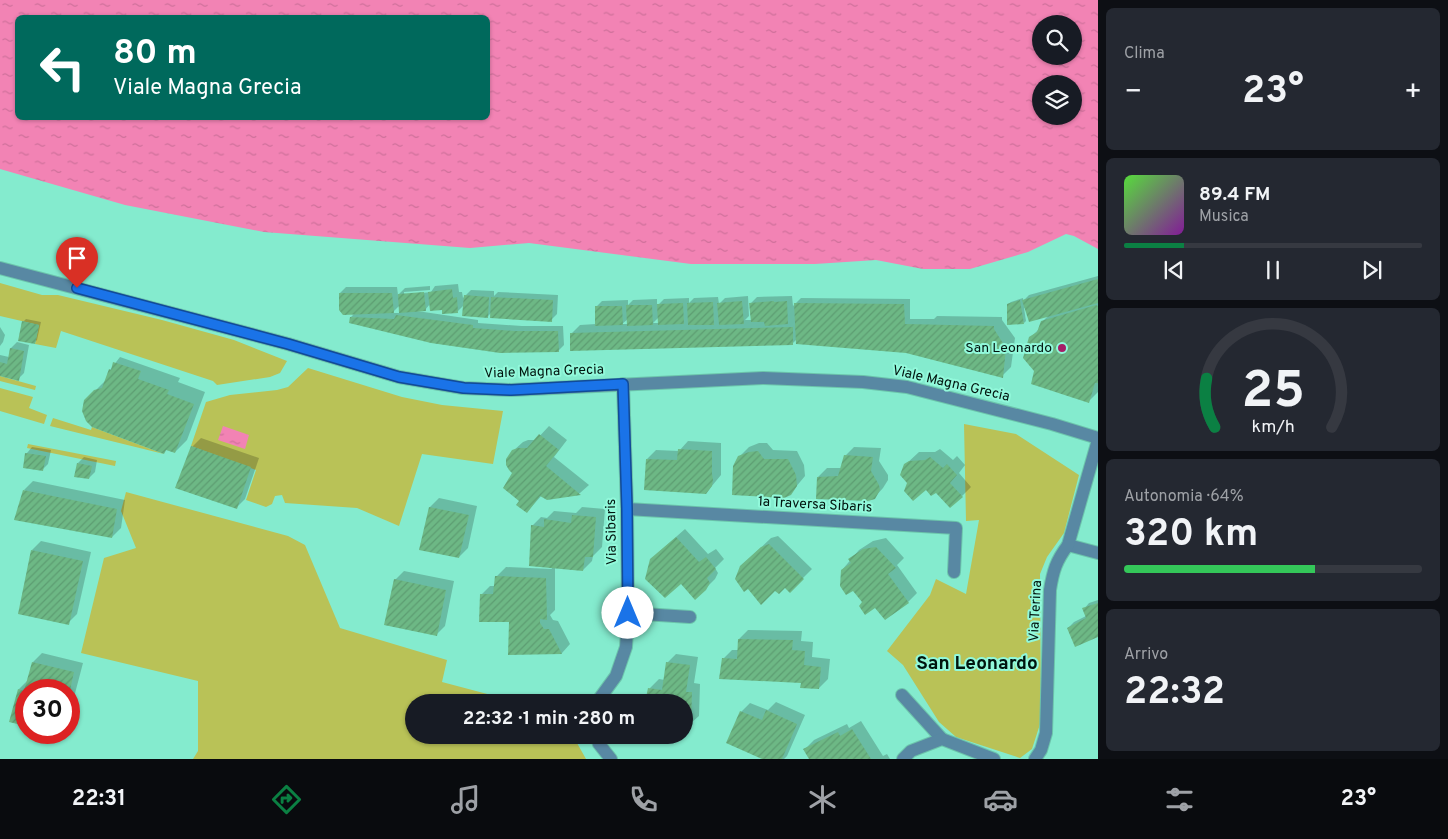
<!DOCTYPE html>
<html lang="it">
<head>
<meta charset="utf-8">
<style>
	:root { --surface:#171b24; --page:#242831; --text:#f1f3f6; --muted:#9ea1a6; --line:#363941; --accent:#0b8043 }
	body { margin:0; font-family:Overpass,sans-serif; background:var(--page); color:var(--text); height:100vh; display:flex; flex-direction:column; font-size:19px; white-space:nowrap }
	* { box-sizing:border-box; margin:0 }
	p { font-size:16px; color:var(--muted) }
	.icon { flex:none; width:28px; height:28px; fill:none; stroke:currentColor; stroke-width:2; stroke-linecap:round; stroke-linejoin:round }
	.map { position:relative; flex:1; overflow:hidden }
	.details { display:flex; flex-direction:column; gap:8px; padding:8px; background:#0d0f14; width:350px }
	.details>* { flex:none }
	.hud { position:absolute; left:15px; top:15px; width:475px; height:105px; border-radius:8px; box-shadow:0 1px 4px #0004; background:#00695c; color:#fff; overflow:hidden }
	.buttons { position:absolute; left:1032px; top:15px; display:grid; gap:10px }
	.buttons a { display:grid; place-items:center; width:50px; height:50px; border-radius:50%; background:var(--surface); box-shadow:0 1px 4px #0004; font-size:25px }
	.speed { position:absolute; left:15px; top:679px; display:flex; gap:10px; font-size:25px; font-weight:700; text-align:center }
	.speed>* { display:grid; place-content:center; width:65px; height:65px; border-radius:50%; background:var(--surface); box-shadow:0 1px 4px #0004; line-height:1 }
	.speed .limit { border:8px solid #d22; background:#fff; color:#111 }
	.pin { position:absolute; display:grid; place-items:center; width:42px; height:42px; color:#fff; margin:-51px -21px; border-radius:50% 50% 50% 0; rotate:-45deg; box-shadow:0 0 5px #0007 }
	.pin .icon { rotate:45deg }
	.me { position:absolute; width:55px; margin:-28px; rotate:0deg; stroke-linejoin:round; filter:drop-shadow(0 0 4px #0008) }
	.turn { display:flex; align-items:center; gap:18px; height:105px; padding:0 15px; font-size:22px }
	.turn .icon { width:65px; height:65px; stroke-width:2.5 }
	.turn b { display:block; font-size:35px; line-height:42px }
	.big { font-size:38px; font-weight:700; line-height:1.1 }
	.details .widget { flex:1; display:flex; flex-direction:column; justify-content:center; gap:8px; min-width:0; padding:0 18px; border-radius:8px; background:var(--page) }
	.details .dial { align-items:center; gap:0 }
	.dial svg { height:130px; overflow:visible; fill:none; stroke:var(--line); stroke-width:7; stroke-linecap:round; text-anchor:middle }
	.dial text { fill:var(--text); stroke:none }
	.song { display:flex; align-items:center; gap:15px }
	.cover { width:60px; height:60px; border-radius:8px; background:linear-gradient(135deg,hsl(110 70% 55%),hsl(290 70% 35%)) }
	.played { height:5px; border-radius:2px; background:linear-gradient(90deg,var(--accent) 20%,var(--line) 20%) }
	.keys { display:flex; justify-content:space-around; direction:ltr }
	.heat { display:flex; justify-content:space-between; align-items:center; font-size:28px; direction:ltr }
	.charge { height:8px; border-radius:4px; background:linear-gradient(90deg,#34c759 64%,var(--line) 0) }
	.trip { position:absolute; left:405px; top:694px; width:288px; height:50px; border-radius:25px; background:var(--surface); box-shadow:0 1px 4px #0004; font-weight:700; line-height:50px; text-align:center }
	.tabs { display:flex; height:80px; justify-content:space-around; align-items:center; background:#090b0e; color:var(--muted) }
	.tabs .icon { width:35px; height:35px }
	.tabs .on { color:var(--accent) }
	.tabs b { font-size:22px; color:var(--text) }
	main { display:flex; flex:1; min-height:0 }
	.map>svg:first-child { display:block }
	.green { fill:#b9c257 }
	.water { fill:url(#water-ripples); fill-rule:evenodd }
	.shadow { fill:#0003; fill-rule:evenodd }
	.building { fill:url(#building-hatch) }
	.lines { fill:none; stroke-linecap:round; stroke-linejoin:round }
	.minor-casing { stroke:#6cc4ab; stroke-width:14 }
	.minor { stroke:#5888a3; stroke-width:12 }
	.route-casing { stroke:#114b97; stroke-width:12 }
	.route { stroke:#1a73e8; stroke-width:9 }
	.poi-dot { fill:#a51e67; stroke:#92f9db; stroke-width:2 }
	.labels { text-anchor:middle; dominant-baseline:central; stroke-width:4; stroke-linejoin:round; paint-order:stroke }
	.poi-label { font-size:14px; fill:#00140e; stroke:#92f9db; text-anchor:end }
	.street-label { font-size:14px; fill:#00140e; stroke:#92f9db }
	.district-label { font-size:19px; font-weight:bold; fill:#00140e; stroke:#92f9db }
</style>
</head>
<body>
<main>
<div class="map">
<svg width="1098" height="759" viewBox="0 0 1098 759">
	<defs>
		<pattern id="water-ripples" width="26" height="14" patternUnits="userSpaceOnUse" patternTransform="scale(1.25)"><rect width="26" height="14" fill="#f283b4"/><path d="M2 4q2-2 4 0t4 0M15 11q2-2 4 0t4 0" fill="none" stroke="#ce709a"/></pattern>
		<pattern id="building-hatch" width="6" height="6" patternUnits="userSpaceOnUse" patternTransform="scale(1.25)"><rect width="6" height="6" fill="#6db885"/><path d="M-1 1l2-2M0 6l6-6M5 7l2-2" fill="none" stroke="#5d9d72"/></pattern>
	</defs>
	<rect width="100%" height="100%" fill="#84ebce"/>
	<g class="green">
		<polygon points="0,283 42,295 58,295 162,320 234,340 287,361 280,373 270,377 217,385 213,381 61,331 56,348 35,344 39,325 0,316"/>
		<polygon points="308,368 402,397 442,405 503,411 493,464 422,454 399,526 357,508 285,503 282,495 275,496 272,504 266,507 246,500 256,470 191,446 206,402 230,395 277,390 288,387"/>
		<polygon points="0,376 36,386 35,390 0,381"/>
		<polygon points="0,388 33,397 29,408 47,415 44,424 0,411"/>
		<polygon points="53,418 91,430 92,427 164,454 50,426"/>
		<polygon points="964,424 1016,434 1079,475 1064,533 1047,557 1040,574 1041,721 1032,749 1020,758 956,737 939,722 903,665 887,651 930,595 936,579 966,594 979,520 966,521"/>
		<polygon points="28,444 116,461 115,466 27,448"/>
		<polygon points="126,492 288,536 305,545 340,628 447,660 442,682 518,702 414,702 414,735 576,735 577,743 586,759 193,759 198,751 198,681 81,653 104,558 136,548 121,511"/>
	</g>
	<g class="water">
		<path d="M0,0H1098V249L1074,236L1066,234L1028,252L970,269H923L876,260L815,264H691L529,243L470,248L264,232L125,205L0,169ZM18,18H488V118H18ZM1041,24H1074V56H1041ZM1041,84H1074V116H1041Z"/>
		<polygon points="223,426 249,435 245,449 218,440"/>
	</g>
	<g class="shadow">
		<polygon points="1098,276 1098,392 1088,402 1036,371 1030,338 1040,328 1043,321 1049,315 1024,308 1026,321 1024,323 1008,304 1011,302 1023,298 1023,301 1029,295"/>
		<path d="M458,284L459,292H462L463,298L471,290L494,291V296L498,292L558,295L557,314L551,320L492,312L487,317L464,305L458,311L430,304L425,310L417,311L478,320V323L522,326H563L564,345L558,351L351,317L355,313L340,293L346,287H397L398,295L405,288L430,286V290L404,292V295L431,292L435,286ZM400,305V312L399,313H392Z"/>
		<path d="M748,296L749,316L745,320H752L751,303L757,297L792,296L793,306L801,298L910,299V319H934L937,316L1002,317V320L1015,338L1011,367L1002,376L906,351L797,339L793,343L571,334L580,325L596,324V307L602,301L628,300V305L633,300L657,299V306L664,299L689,298V303L694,298L718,297L719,304L725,298ZM659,317V323H653ZM628,319V324H622Z"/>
		<polygon points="26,319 41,322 37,340 34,343 23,322"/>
		<polygon points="0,327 5,335 3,342 0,346"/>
		<polygon points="17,342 29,345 24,373 18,379 0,375 0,355 9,357 11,348"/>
		<polygon points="120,357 180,378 178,382 205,392 187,440 175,452 167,449 164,453 85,401 107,379 110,370"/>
		<polygon points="549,426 567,440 554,457 589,485 580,493 547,499 542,495 527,512 520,501 514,473 513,451 523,442 528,440 536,440"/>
		<polygon points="201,438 259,458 245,499 236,508 192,447"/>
		<polygon points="688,441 721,443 721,475 706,493 647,459 656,450 679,451"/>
		<polygon points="759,443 767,443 773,450 797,451 804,465 805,476 790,494 739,457 749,447"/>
		<polygon points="32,447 51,450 48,464 42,470 24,467 27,453"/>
		<polygon points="854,447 881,448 879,461 888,475 888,480 883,488 874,498 818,477 827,468 842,468 845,456"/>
		<polygon points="940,449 953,460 957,456 965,465 959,473 971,487 962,496 936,491 908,483 905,465 919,452 935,452"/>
		<polygon points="84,457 97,460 95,472 89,478 78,463"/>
		<polygon points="33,481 125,500 121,528 112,537 24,490"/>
		<polygon points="439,498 477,506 468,548 459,557 430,507"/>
		<polygon points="582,507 605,509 602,547 593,556 592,561 583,570 555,567 555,610 550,615 553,620 558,621 570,644 562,653 509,653 510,621 481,595 490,586 495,586 497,576 506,567 552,569 532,526 541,517 547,518 554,511 576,513"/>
		<polygon points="685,529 708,554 716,549 724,559 715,568 718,573 715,579 695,599 681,583 660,551"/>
		<polygon points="778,536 812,569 790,591 785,587 775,589 751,557 771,538"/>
		<polygon points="886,538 904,558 897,565 917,593 908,602 885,618 876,606 864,603 842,570 859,550 873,541"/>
		<polygon points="41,541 91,552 77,614 68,623 32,550"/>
		<polygon points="404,571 454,581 445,626 436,635 395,580"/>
		<polygon points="1098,600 1098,636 1075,645 1068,628 1074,622 1086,616 1084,609 1089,603"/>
		<polygon points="748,630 802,631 801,641 813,642 812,657 830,659 828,679 819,688 723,659 732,650 739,650 739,639"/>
		<polygon points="42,653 83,663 73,701 69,705 69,690 26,690 26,725 11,721 19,689 28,680 33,662"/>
		<polygon points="676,654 698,657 694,683 700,684 699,716 684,729 684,702 646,702 650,688 659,679 665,680 667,663"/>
		<polygon points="776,702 805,715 787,756 784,759 764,759 741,712 750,703 768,710"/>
		<polygon points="861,721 883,756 887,754 890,759 811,759 805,749 814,740 847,724 849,728"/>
	</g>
	<g class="building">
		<polygon points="1098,279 1098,303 1029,322 1022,300"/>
		<polygon points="452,289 453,298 457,297 458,313 442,314 442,310 430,311 428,292"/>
		<polygon points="424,292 426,311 399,313 398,294"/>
		<polygon points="339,293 392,293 394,313 343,315 339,310"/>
		<polygon points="464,295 489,297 488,318 462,316"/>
		<polygon points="491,297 553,300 552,322 490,318"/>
		<polygon points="1020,300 1024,324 1007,325 1007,304"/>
		<polygon points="742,301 744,324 719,325 717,303"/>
		<polygon points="774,301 774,302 787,301 788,324 765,326 764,322 751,322 749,303"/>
		<polygon points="713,302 714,325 688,325 687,303"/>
		<polygon points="683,303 684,324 658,325 657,304"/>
		<polygon points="794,303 904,304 905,324 994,326 994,329 1006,348 1003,378 906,353 796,344"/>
		<polygon points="626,305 652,305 653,325 627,326"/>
		<polygon points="1096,305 1098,306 1098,383 1095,383 1089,403 1031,384 1034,371 1023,358 1029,337 1037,332 1041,321"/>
		<polygon points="595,306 622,306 623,325 595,326"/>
		<polygon points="396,315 473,325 473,328 515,331 558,331 559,352 500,353 431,343 349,323 350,317 394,319"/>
		<polygon points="22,321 39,325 35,344 18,341"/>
		<polygon points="793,327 793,345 570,351 570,333"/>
		<polygon points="10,348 24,351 19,381 0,376 0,362 7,364"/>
		<polygon points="113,362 141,371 138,379 169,390 167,394 194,404 175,453 166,450 164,454 92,427 86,421 82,411 84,400 94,390 102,388 109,369 111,370"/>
		<polygon points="539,434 559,450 546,466 581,495 547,500 540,496 527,513 516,505 519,501 503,488 512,473 509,470 506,465 506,459 512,450 518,448 527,448"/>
		<polygon points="191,446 251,467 237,509 175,488"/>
		<polygon points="678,449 712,451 712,474 713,480 712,486 706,494 644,490 646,459 677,460"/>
		<polygon points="758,451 764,459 788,459 796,475 797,486 791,495 784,498 732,495 733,466 738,456 749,452"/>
		<polygon points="25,453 46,456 43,471 23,468"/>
		<polygon points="844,455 873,457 871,471 879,485 880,490 875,499 868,501 816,499 817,477 838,476"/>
		<polygon points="930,457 943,468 947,464 957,475 950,483 963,497 950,508 936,493 931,496 926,490 913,501 904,491 907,483 900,475 904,464 909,461 925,460"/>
		<polygon points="77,463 92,466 89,479 74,477"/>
		<polygon points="23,490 117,509 112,538 14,520"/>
		<polygon points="429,507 469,515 459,558 419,550"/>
		<polygon points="572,515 596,517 593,557 585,557 583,571 529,566 531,525 544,527 544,519 571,523"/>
		<polygon points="676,537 699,562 706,557 716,569 707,578 710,583 706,590 695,600 681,584 665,598 645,579 650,559"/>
		<polygon points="769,544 804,579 790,593 785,588 779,594 775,591 761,605 748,589 744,592 735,579 740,566 761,547"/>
		<polygon points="876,547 896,568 888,574 909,603 885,620 875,608 865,615 859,606 862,602 853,591 846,595 840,586 841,570 851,563 848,559 863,549"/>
		<polygon points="31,550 83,561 69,625 18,614"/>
		<polygon points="495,576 546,578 547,620 540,619 540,623 544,629 549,629 562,654 508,655 509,622 479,622 480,594 493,594"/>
		<polygon points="394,579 446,590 437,636 384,625"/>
		<polygon points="1098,603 1098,637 1075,647 1067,628 1086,618 1082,608"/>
		<polygon points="738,639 793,640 792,650 805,651 804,665 821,667 819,689 800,688 801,683 719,679 722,658 737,659"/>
		<polygon points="32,662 74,672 70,690 26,690 26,726 9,722 18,689 24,691"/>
		<polygon points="666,662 690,665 686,692 692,692 691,726 684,726 684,702 645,702 648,688 662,690"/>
		<polygon points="766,710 797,724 782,759 762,759 726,743 740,711 762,720"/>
		<polygon points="852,729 871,759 809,759 803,749 838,732 840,736"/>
	</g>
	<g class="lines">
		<g class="minor-casing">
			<g id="minor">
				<polyline points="0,268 288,344 399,377 463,388 511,390 763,378 863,382 907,387 1052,424 1098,438"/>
				<polyline points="627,509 956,528 954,572"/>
				<polyline points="1068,545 1098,553"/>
				<polyline points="628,613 690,617"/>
				<polyline points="902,695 942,739"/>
				<polyline points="597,702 616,676 626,647 628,613 627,509 623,384"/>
				<polyline points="596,735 599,744 611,759"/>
				<polyline points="903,759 911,751 942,739 994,759"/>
				<path d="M1035,759L1041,750L1046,733L1050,590C1053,571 1056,561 1068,545L1098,440"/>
			</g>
		</g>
		<use href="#minor" class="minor"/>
	</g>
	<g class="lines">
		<g class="route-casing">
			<polyline id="route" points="77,288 288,344 399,377 464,388 511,390 623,384 627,509 628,613"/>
		</g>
		<use href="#route" class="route"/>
	</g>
	<circle class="poi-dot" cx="1062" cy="348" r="5"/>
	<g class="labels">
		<g class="poi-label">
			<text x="1052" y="348">San Leonardo</text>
		</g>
		<g class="street-label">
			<text transform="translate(544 372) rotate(-2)">Viale Magna Grecia</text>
			<text transform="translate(951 384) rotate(13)">Viale Magna Grecia</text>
			<text transform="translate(815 505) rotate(3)">1a Traversa Sibaris</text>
			<text transform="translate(612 532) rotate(-91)">Via Sibaris</text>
			<text transform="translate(1036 611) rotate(-87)">Via Terina</text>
		</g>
		<g class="district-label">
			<text x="977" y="664">San Leonardo</text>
		</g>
	</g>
</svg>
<div class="buttons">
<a><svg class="icon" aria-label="search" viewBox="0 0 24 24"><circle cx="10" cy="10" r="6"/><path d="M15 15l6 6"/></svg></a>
<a><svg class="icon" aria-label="layers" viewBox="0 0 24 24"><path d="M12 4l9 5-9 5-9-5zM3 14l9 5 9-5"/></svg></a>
</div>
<div class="speed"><div class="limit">30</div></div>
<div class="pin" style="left:77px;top:288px;background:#d93025"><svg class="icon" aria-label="arrive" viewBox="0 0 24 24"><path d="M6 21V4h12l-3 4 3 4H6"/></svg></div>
<svg class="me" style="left:628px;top:613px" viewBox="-20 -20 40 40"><circle r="19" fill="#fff"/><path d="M0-13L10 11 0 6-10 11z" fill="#1a73e8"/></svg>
<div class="trip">22:32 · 1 min · 280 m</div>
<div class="hud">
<div class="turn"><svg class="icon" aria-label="left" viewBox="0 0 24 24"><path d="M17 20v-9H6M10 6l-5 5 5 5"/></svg><div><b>80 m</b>Viale Magna Grecia</div></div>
</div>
</div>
<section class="details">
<div class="widget"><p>Clima</p>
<div class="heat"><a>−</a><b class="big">23°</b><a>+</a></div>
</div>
<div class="widget">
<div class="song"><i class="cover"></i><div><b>89.4 FM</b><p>Musica</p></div></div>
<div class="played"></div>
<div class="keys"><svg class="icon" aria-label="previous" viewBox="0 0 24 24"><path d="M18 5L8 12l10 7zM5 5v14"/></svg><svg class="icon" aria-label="pause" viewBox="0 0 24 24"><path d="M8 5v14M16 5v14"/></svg><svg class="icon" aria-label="next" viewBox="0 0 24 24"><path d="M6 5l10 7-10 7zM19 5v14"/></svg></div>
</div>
<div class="widget dial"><svg viewBox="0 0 100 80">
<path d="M14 69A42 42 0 1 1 86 69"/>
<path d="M14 69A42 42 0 0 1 9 39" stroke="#0b8043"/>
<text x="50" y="56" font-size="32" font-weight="700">25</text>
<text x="50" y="72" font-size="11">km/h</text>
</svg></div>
<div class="widget"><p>Autonomia · 64%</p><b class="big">320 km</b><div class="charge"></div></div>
<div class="widget"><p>Arrivo</p><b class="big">22:32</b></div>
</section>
</main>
<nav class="tabs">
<b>22:31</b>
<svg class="icon on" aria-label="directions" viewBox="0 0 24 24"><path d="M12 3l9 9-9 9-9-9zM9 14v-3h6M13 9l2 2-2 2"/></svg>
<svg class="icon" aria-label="music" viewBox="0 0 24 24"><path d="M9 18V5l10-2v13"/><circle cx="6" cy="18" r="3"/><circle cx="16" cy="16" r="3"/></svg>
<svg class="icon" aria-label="phone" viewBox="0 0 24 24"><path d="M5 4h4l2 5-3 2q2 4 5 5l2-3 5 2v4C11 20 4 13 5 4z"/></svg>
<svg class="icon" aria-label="climate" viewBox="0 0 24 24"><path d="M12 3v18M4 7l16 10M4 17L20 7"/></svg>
<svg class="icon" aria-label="car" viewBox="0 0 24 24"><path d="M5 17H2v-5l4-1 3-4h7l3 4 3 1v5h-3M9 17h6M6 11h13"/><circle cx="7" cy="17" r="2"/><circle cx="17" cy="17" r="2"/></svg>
<svg class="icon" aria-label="filters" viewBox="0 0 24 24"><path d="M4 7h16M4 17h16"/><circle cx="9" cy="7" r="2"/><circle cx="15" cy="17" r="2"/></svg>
<b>23°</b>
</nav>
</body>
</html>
